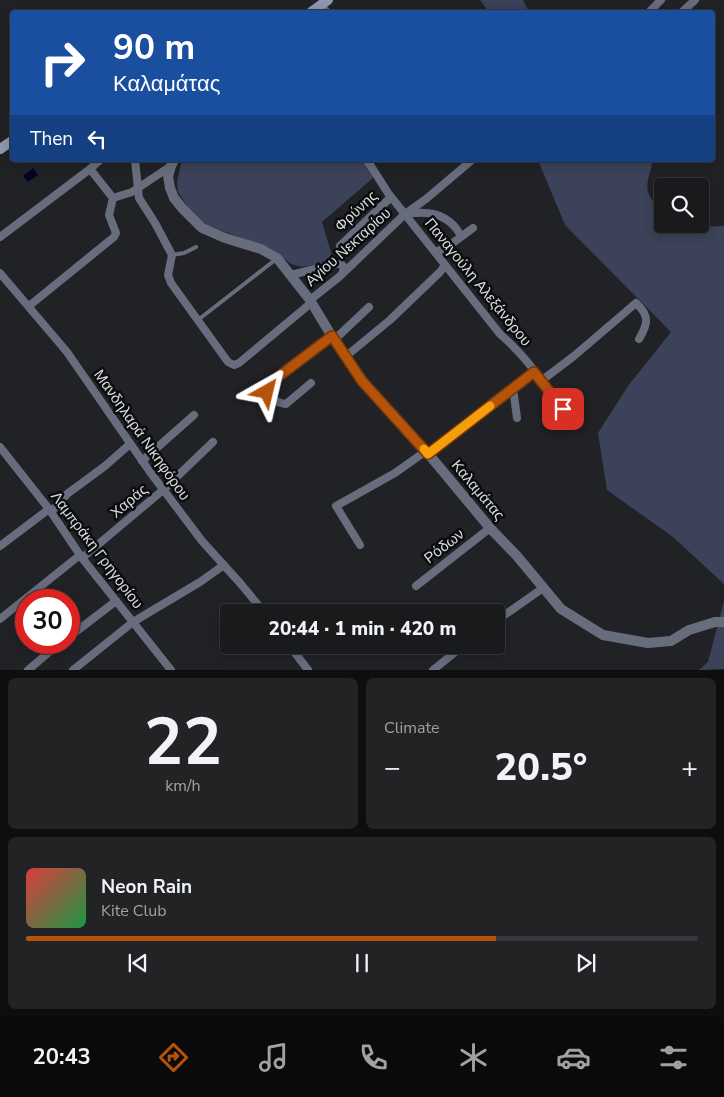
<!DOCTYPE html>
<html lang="en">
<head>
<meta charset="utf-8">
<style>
	:root { --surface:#191a1c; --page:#222325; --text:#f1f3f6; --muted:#9fa1a3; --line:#37383b; --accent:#b45309 }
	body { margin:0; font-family:"Nunito Sans",sans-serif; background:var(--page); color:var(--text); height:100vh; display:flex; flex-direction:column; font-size:19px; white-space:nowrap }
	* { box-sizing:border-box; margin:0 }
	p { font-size:16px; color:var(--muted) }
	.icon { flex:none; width:28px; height:28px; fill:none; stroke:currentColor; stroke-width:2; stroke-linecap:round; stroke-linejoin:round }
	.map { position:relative; height:670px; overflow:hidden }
	.drawer { display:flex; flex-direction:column; gap:8px; padding:8px; background:#0e0e0f; flex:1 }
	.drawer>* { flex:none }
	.top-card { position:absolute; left:10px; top:10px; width:705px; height:152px; border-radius:5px; box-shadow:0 2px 12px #0003,0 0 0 1px var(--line); background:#1a4fa0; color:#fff; overflow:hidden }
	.buttons { position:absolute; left:654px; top:178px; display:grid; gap:10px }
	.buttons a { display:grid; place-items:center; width:55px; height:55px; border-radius:5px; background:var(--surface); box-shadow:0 2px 12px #0003,0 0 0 1px var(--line); font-size:25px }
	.speed { position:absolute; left:15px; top:589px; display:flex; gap:10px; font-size:25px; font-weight:700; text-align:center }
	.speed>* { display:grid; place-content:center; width:65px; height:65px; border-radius:50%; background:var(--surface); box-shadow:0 2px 12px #0003,0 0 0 1px var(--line); line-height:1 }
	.speed .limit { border:8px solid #d22; background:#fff; color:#111 }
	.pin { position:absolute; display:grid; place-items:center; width:42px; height:42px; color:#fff; margin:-21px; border-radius:10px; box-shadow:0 2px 8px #0006 }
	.me { position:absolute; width:55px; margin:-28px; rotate:37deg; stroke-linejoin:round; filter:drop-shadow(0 0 4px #0008) }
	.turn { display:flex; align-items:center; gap:18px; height:105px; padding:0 20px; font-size:22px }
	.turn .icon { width:65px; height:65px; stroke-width:2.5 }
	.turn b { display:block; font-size:35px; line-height:42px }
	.then { display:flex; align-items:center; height:48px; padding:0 20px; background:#0003; gap:10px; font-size:19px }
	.big { font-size:38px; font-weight:800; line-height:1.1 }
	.drawer .tile { flex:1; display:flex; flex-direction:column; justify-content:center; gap:8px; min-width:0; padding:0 18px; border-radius:8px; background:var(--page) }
	.drawer .dial { align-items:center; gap:0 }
	.dial b { font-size:65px; line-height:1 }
	.song { display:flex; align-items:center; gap:15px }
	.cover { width:60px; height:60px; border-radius:8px; background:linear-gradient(135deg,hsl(0 70% 55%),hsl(140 70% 35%)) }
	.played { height:5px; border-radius:2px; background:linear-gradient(90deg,var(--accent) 70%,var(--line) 70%) }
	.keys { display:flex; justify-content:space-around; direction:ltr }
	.heat { display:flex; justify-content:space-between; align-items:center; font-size:28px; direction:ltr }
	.drawer .tiles { flex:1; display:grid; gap:8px; grid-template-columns:1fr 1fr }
	.tile:last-child { grid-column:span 2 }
	.trip { position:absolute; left:220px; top:604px; width:285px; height:50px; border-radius:5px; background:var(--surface); box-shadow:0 2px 12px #0003,0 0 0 1px var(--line); font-weight:800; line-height:50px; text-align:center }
	.tab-bar { display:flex; height:80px; justify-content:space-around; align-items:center; background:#0a0a0b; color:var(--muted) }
	.tab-bar .icon { width:35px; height:35px }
	.tab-bar .current { color:var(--accent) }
	.tab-bar b { font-size:22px; color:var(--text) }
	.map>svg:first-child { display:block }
	.green { fill:#3b4259 }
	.water { fill:#040621 }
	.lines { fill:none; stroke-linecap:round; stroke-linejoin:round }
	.service { stroke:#686d7d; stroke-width:4 }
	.minor { stroke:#686d7d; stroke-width:8 }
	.tertiary { stroke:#686d7d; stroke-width:10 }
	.secondary { stroke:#8f97b1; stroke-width:10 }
	.route-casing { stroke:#753606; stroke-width:12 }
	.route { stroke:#b45309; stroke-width:9 }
	.slow { stroke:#f59e0b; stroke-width:9 }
	.labels { text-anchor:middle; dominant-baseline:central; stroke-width:5; stroke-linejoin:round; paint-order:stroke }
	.street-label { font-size:15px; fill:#dadbde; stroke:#0b0c0e }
</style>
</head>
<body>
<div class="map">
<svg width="724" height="670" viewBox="0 0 724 670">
	<rect width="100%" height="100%" fill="#212226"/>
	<g class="green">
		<polygon points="480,0 523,0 529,12 489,12"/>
		<polygon points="182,160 362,160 372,172 373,178 322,222 333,259 325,263 302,267 291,264 270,248 206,225 188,207 178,192 177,181"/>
		<path d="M538,160H653C648,181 640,195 662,208V224H689L695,227L724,226V584L673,537L607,490L598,433L628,386L671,332L565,225Z"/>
		<polygon points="724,601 724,669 699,670 708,662"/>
	</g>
	<polygon class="water" points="33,168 38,175 28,182 23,176"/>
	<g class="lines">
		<g class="service">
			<polyline points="172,255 184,253 196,247"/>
			<polyline points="198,320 275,260"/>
		</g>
		<g class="minor">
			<polyline points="321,5 327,12"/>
			<polyline points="649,12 661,0"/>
			<polyline points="682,12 695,0"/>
			<polyline points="135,160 139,198 155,223 172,255 168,275 171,283 228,362 234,365 239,363 311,303"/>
			<path d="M367,160L388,193L500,334C528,358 549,390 571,420"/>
			<polyline points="113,198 132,192 171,166"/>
			<path d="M407,214C430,210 450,215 461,236"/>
			<polyline points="0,237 90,169"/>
			<polyline points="340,246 391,197"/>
			<polyline points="435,252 446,248 473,228"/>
			<polyline points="0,273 67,352 150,472 202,541 240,583 264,612"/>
			<polyline points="291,275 335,264 341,264 344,267 343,271"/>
			<polyline points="310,300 339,277 405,214 426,199 472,160"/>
			<polyline points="29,306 114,237 116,233 109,215 113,198 90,169 100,160"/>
			<polyline points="334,340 369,307"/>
			<polyline points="345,357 390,320 440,272 445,265"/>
			<path d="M541,381L574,356L636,303C650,316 648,324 639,339"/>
			<path d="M311,383L286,404C276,403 268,397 266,386L332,337"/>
			<polyline points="513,388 517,418"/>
			<polyline points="0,447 49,509 82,558 171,670"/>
			<polyline points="428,454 534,371"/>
			<polyline points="142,461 194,415"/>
			<polyline points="51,512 67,494 105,466 130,444"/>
			<polyline points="360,545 336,506 395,473 426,451"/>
			<polyline points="0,546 49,509"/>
			<polyline points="82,558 163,490 213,442"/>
			<polyline points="416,586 490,528"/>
			<polyline points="0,619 80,555"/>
			<polyline points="496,621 543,588"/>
			<polyline points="69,637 116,601"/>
			<polyline points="289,645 308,670"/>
			<polyline points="28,670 61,642"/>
			<polyline points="73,670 133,622 200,582 224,565"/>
			<polyline points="433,670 464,645"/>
		</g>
		<polyline class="tertiary" points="174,160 171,166 168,176 170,188 174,198 183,209 202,228 225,238 261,249 277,258 310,300 334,340 363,381 426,451 490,528 517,556 561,609 603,635 648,643 671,641 689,630 715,622 724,622"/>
		<g class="secondary">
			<polyline points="311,12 328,0"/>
			<polyline points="0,149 12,141"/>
		</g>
	</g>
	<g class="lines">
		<g class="route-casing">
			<polyline id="route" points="267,392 266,386 270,383 332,336 362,381 428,454 534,372 563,409"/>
		</g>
		<use href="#route" class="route"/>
		<polyline class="slow" points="424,449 428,454 490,406"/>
	</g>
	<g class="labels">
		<g class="street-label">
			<text transform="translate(356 211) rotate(-43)">Φρύνης</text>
			<text transform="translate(348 247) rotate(-42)">Αγίου Νεκταρίου</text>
			<text transform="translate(478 282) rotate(51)">Παναγούλη Αλεξάνδρου</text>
			<text transform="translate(142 435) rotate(55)">Μανδηλαρά Νικηφόρου</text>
			<text transform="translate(478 490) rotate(50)">Καλαμάτας</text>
			<text transform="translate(129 501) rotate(-40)">Χαράς</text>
			<text transform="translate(444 546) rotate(-38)">Ρόδων</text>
			<text transform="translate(97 550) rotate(53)">Λαμπράκη Γρηγορίου</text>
		</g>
	</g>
</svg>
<div class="buttons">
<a><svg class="icon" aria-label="search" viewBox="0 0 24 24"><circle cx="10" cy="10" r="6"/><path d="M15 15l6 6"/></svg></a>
</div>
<div class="speed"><div class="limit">30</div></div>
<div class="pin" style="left:563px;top:409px;background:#d93025"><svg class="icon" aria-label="arrive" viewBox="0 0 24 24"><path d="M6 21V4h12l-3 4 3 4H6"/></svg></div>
<svg class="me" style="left:267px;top:392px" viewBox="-20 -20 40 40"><path d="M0-17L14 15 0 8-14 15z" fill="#b45309" stroke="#fff" stroke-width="4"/></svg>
<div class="trip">20:44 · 1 min · 420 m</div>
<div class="top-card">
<div class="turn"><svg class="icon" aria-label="right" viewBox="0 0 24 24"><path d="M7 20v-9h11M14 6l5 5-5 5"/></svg><div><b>90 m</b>Καλαμάτας</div></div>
<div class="then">Then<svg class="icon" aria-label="left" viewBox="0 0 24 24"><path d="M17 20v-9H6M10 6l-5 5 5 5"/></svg></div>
</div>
</div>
<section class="drawer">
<div class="tiles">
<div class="tile dial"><b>22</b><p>km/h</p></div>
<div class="tile"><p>Climate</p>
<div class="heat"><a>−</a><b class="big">20.5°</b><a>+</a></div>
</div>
<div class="tile">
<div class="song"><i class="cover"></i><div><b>Neon Rain</b><p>Kite Club</p></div></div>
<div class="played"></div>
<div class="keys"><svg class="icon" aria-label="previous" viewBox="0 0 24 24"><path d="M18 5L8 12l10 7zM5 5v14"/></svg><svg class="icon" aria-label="pause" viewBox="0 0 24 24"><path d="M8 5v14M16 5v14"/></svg><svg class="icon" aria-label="next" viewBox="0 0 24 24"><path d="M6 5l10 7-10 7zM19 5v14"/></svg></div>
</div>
</div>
</section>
<nav class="tab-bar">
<b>20:43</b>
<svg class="icon current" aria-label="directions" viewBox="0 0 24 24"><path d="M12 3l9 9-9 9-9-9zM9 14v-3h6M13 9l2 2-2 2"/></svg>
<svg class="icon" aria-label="music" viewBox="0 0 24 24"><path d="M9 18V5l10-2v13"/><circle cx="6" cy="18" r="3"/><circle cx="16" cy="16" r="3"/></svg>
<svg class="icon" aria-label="phone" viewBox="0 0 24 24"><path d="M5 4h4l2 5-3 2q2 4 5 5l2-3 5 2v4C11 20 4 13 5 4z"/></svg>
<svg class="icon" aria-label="climate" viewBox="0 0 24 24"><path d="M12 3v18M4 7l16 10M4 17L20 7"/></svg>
<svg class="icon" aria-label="car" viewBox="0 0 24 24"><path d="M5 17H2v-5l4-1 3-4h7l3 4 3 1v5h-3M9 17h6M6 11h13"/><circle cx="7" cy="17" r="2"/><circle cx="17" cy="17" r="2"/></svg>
<svg class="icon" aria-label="filters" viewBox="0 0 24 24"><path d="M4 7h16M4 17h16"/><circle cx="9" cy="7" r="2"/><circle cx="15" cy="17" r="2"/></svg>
</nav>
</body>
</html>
